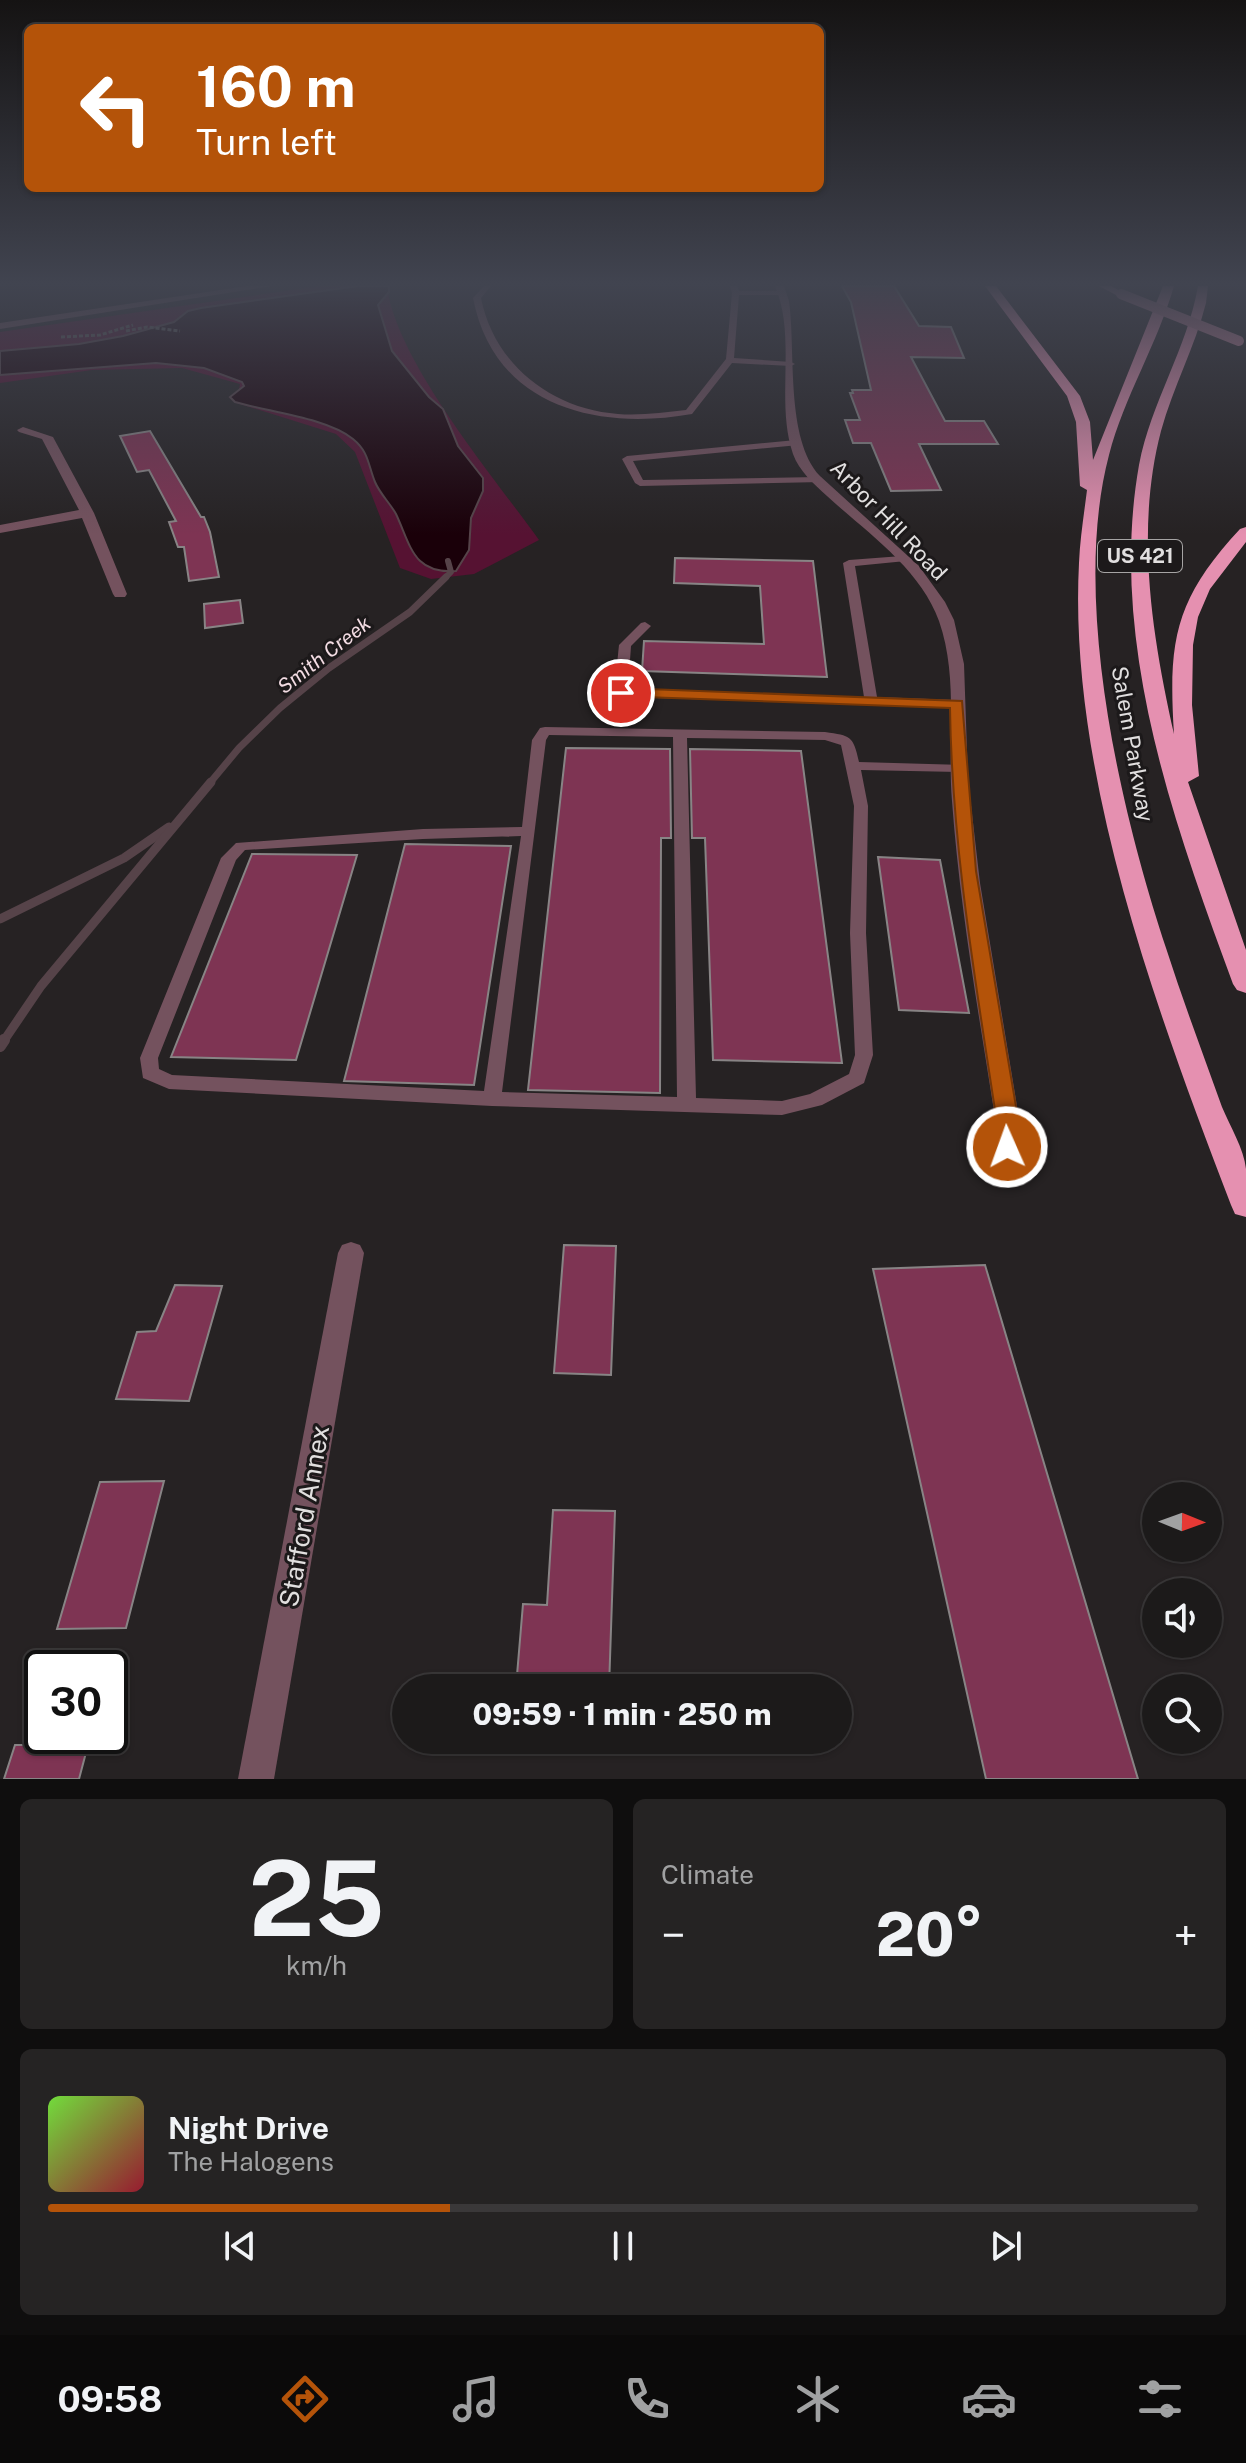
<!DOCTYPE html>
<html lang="en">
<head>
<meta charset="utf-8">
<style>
	:root { --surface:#1c1a1a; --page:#252323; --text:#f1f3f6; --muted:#a0a1a2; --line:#3a3839; --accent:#b45309 }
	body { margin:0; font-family:"Public Sans",sans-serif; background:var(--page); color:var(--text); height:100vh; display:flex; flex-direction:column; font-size:30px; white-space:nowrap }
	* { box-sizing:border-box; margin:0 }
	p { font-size:26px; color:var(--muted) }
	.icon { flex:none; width:44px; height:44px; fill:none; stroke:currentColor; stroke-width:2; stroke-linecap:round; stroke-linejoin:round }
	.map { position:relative; height:1779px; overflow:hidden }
	.panel { display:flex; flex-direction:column; gap:20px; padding:20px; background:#0f0e0e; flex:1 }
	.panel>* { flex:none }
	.hud { position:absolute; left:24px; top:24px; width:800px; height:168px; border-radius:12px; box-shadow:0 2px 6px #0004,0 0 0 2px var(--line); background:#b45309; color:#fff; overflow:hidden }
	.needle { width:52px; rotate:91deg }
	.fabs { position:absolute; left:1142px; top:1482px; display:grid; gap:16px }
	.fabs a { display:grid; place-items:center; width:80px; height:80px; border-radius:50%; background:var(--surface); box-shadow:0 2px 6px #0004,0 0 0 2px var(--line); font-size:40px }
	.speed { position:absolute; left:24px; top:1650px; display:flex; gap:16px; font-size:40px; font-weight:700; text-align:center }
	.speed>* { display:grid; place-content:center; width:104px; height:104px; border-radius:50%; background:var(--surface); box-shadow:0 2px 6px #0004,0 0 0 2px var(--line); line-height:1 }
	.speed .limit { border:4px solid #111; border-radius:12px; background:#fff; color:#111 }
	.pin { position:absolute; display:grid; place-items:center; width:68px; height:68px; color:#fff; margin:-34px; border:4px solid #fff; border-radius:50%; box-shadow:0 2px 8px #0007 }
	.me { position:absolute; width:88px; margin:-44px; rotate:358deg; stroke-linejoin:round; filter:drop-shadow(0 0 6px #0008) }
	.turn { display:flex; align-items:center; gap:28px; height:168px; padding:0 40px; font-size:36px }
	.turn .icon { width:104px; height:104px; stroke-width:2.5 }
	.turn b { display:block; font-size:56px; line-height:68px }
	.big { font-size:60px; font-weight:800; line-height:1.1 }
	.panel .card { flex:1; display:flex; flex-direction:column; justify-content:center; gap:12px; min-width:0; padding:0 28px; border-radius:12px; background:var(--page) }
	.panel .dial { align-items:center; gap:0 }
	.dial b { font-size:104px; line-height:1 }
	.song { display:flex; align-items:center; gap:24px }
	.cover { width:96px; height:96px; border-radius:12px; background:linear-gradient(135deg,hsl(100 70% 55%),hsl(350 70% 35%)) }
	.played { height:8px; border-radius:4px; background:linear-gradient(90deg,var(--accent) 35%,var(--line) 35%) }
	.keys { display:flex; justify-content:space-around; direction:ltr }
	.heat { display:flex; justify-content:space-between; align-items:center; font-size:44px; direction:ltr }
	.panel .tiles { flex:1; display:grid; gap:20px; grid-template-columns:1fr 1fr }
	.card:last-child { grid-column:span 2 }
	.trip { position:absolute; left:392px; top:1674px; width:460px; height:80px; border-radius:40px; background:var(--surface); box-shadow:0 2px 6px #0004,0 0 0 2px var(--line); font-weight:800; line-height:80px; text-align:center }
	.tabs { display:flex; height:128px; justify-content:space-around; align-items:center; background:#0b0a0a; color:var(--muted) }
	.tabs .icon { width:56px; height:56px }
	.tabs .on { color:var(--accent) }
	.tabs b { font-size:36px; color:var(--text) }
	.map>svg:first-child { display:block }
	.green { fill:#561232 }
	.water { fill:#1a0009; stroke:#564349; stroke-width:2 }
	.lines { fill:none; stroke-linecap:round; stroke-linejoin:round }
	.stream-far3 { stroke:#564349; stroke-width:6 }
	.stream-far2 { stroke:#564349; stroke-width:7 }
	.stream-far1 { stroke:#564349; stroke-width:9 }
	.stream { stroke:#564349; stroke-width:12 }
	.building { fill:#7e3453; stroke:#888485; stroke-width:2 }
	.path { stroke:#625f5f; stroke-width:3; stroke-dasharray:4 2; stroke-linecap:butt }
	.service { fill:#74525e; fill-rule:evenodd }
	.minor { fill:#74525e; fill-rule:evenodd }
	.primary { fill:#c57f98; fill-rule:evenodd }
	.motorway { fill:#e590b0; fill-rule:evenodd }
	.primary-bridge { stroke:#c57f98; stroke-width:10 }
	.route { fill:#b45309; stroke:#753606; stroke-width:2 }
	.labels { text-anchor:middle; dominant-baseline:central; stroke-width:6; stroke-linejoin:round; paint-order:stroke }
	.shield { fill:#1c191a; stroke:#a6a4a4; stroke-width:2 }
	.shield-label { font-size:20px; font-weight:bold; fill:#e1dfdf }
	.far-water-label { font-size:20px; font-style:italic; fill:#f3dce3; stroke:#1c191a }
	.street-label { font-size:22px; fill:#e1dfdf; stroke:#1c191a }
	.near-street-label { font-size:26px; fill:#e1dfdf; stroke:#1c191a }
</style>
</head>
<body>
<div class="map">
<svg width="1246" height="1779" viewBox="0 0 1246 1779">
	<rect width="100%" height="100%" fill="#262223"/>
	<path class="green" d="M320,286H387C396,361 494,477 539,540L474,574L431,579L400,568L355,452L336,434L237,403L240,384L182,368L92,370L0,383V332Z"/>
	<path class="water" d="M358,286H389V292L378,305L392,351L429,397L443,409L458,446L483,478V491L471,518L469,550L456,571C413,574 411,546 396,514C390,503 380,494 375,482C368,465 369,452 353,439C327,418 269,412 235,402L230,397L244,386L242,382L204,368L156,363L0,375V351L79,344L123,336L174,322L188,311L201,308Z"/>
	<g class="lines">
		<polyline class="stream-far3" points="444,579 451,572 448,561"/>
		<polyline class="stream-far2" points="209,784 239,748 280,708 329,668 410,612 446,577"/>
		<g class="stream-far1">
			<polyline points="0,919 124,858 169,827"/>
			<polyline points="3,1042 41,986 211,782"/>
		</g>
		<polyline class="stream" points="0,1046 4,1040"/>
	</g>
	<g class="building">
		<polygon points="842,286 894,286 919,326 951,327 964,358 911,357 945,421 984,421 998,444 919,444 941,490 891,491 871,443 853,443 845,420 860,420 850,393 853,393 852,390 871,390 851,302"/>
		<polygon points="150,431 201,517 204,517 210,532 219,577 189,581 184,547 178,547 169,522 176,521 149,470 137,472 120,436"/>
		<polygon points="675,558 813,561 827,677 642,671 644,641 764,644 760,586 674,583"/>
		<polygon points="240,600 243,623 205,628 204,604"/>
		<polygon points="566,748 670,749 671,838 661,838 660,1093 528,1090"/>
		<polygon points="690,749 801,751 842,1063 713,1060 705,838 692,838"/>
		<polygon points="405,844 511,846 474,1085 344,1081"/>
		<polygon points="252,854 357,855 296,1060 171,1057"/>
		<polygon points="878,857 940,860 969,1013 899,1010"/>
		<polygon points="564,1245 616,1246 611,1375 554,1373"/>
		<polygon points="985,1265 1138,1779 986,1779 873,1269"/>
		<polygon points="175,1285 222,1286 189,1401 116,1399 137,1332 156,1331"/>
		<polygon points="164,1481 126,1628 57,1629 100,1482"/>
		<polygon points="553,1510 615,1511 609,1688 516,1687 523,1604 547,1605"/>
		<polygon points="15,1745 88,1745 79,1779 4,1779"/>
	</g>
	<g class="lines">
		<g class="path">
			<polyline points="126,331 147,327 180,331"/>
			<polyline points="61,337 100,335 133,325"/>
		</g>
		<g class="service">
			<path d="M484,286H491L481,298C494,364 551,409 618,414C641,416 664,412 686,410L726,359L732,293L730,286H737L739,291H782L786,293L782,295H739L734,358L791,362L795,364L791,366L732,363L692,414C597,431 494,407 473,298Z"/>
			<polygon points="796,440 801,443 799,445 633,461 643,480 818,477 822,478 822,482 640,486 635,483 622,459 627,456"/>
			<polygon points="902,556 906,557 906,561 855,566 877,697 957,700 962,701 962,707 621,697 614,693 619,645 641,623 645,622 651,626 631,646 628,689 864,697 843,563 849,560"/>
			<path d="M545,727L825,732C851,736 853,735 859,762L964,765L966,768L959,772L861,770L868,806L866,933L873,1055L864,1083L822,1105L782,1115L492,1106L169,1089L143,1078L140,1058L221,858L236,843L423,829L522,827L532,740L540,728ZM549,735L673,737L677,1097L502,1092L546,740ZM687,738L825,740L841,745L854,806L850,933L855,1055L849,1074L810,1094L782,1101L696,1098ZM521,836L484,1091L172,1075L159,1069L158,1058L236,860L245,850L423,839Z"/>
		</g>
		<g class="minor">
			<polygon points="247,286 272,286 0,329 0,323"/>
			<path d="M775,286H784L789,301C796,351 785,439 820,476L919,566L945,602L954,620L964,664L968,779L980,883L1021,1130C1019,1146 1015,1158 1007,1173L998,1176L989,1173L985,1166L995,1147L997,1130C980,1021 960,911 952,801C947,742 959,678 939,621C920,568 866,532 827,496C814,484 799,471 793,454C775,401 797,338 775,286Z"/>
			<polygon points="23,427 53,437 94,513 127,594 125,597 115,597 113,594 82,518 0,533 0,525 79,510 42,439 19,432 17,430"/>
			<polygon points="351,1242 360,1245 364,1253 274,1779 238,1779 338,1253 342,1245"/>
		</g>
		<polygon class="primary" points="1099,286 1111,286 1126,294 1118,296"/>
		<g class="motorway">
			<path d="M985,286H996L1080,396L1090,422L1093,460L1163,286H1174C1157,345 1124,397 1109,455C1071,599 1120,809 1166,948C1183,1001 1203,1054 1222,1107C1230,1126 1244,1149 1246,1169C1246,1185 1246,1202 1246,1217L1235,1214L1231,1205C1157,1012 1068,772 1079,563C1080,539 1084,514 1087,490L1080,486L1076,422L1067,396Z"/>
			<path d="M1198,286H1208L1206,303C1195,347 1173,387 1161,431C1135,530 1152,636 1174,734C1168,640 1175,599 1240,529L1246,527V542L1210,589L1198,617L1193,645L1192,705L1199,776L1188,782L1246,950V993L1237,990L1233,984C1173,821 1108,641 1139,465C1151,402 1187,349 1198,286Z"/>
		</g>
		<polyline class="primary-bridge" points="1121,294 1239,341"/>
	</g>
	<linearGradient id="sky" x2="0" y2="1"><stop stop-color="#151313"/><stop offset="0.53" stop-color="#414450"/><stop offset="1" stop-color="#414450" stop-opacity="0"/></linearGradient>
	<rect width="1246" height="535" fill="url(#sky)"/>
	<path class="route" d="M621,688L962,701L976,871L1020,1130L1015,1153L1007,1156L999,1153L996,1147L998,1130C977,989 952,851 950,708L615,696L613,693Z"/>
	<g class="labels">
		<rect class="shield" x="1098" y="540" width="84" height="32" rx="6"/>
		<g class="shield-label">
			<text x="1140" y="556">US 421</text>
		</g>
		<g class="far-water-label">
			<text transform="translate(324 655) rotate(-38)">Smith Creek</text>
		</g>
		<g class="street-label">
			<text transform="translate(889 520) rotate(46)">Arbor Hill Road</text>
			<text transform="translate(1133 744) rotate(80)">Salem Parkway</text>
		</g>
		<g class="near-street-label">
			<text transform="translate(304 1516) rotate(-80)">Stafford Annex</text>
		</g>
	</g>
</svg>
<div class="fabs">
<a><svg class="needle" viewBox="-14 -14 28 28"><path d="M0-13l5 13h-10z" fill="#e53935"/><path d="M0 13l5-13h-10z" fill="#a0a1a2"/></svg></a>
<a><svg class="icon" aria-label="sound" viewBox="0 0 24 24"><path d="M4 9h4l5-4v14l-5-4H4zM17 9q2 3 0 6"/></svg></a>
<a><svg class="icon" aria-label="search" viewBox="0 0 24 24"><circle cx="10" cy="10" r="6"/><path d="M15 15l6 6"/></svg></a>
</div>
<div class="speed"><div class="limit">30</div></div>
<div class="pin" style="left:621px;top:693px;background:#d93025"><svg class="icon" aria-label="arrive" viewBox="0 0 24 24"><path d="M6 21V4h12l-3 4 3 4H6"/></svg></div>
<svg class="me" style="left:1007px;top:1147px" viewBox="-20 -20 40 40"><circle r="17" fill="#b45309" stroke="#fff" stroke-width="3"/><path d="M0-11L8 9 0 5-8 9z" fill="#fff"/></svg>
<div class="trip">09:59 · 1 min · 250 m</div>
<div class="hud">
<div class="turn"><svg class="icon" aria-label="left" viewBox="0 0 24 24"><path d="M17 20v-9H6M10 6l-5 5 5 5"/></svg><div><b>160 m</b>Turn left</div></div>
</div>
</div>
<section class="panel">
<div class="tiles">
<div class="card dial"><b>25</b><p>km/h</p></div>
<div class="card"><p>Climate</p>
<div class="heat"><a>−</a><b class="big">20°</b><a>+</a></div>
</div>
<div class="card">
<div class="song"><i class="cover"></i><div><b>Night Drive</b><p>The Halogens</p></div></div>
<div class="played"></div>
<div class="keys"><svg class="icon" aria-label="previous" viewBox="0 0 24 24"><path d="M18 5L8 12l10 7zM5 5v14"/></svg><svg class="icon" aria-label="pause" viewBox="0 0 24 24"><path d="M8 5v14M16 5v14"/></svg><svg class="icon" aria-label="next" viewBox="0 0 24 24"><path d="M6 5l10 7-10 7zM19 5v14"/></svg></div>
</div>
</div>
</section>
<nav class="tabs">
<b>09:58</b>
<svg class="icon on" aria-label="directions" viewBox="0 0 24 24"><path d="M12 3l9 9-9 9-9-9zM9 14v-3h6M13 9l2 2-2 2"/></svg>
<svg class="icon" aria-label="music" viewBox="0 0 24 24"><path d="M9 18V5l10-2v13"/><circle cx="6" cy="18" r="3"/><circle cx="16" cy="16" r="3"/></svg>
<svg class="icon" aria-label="phone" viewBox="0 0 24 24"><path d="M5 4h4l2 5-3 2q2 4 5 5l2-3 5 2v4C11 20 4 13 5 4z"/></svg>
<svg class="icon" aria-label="climate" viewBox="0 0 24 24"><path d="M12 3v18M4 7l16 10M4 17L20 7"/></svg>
<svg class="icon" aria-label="car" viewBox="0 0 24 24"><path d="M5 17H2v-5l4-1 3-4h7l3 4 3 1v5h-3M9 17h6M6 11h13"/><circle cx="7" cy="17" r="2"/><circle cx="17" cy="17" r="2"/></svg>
<svg class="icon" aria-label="filters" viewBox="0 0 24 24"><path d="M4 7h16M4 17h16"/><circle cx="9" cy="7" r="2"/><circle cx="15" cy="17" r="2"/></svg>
</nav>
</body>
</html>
